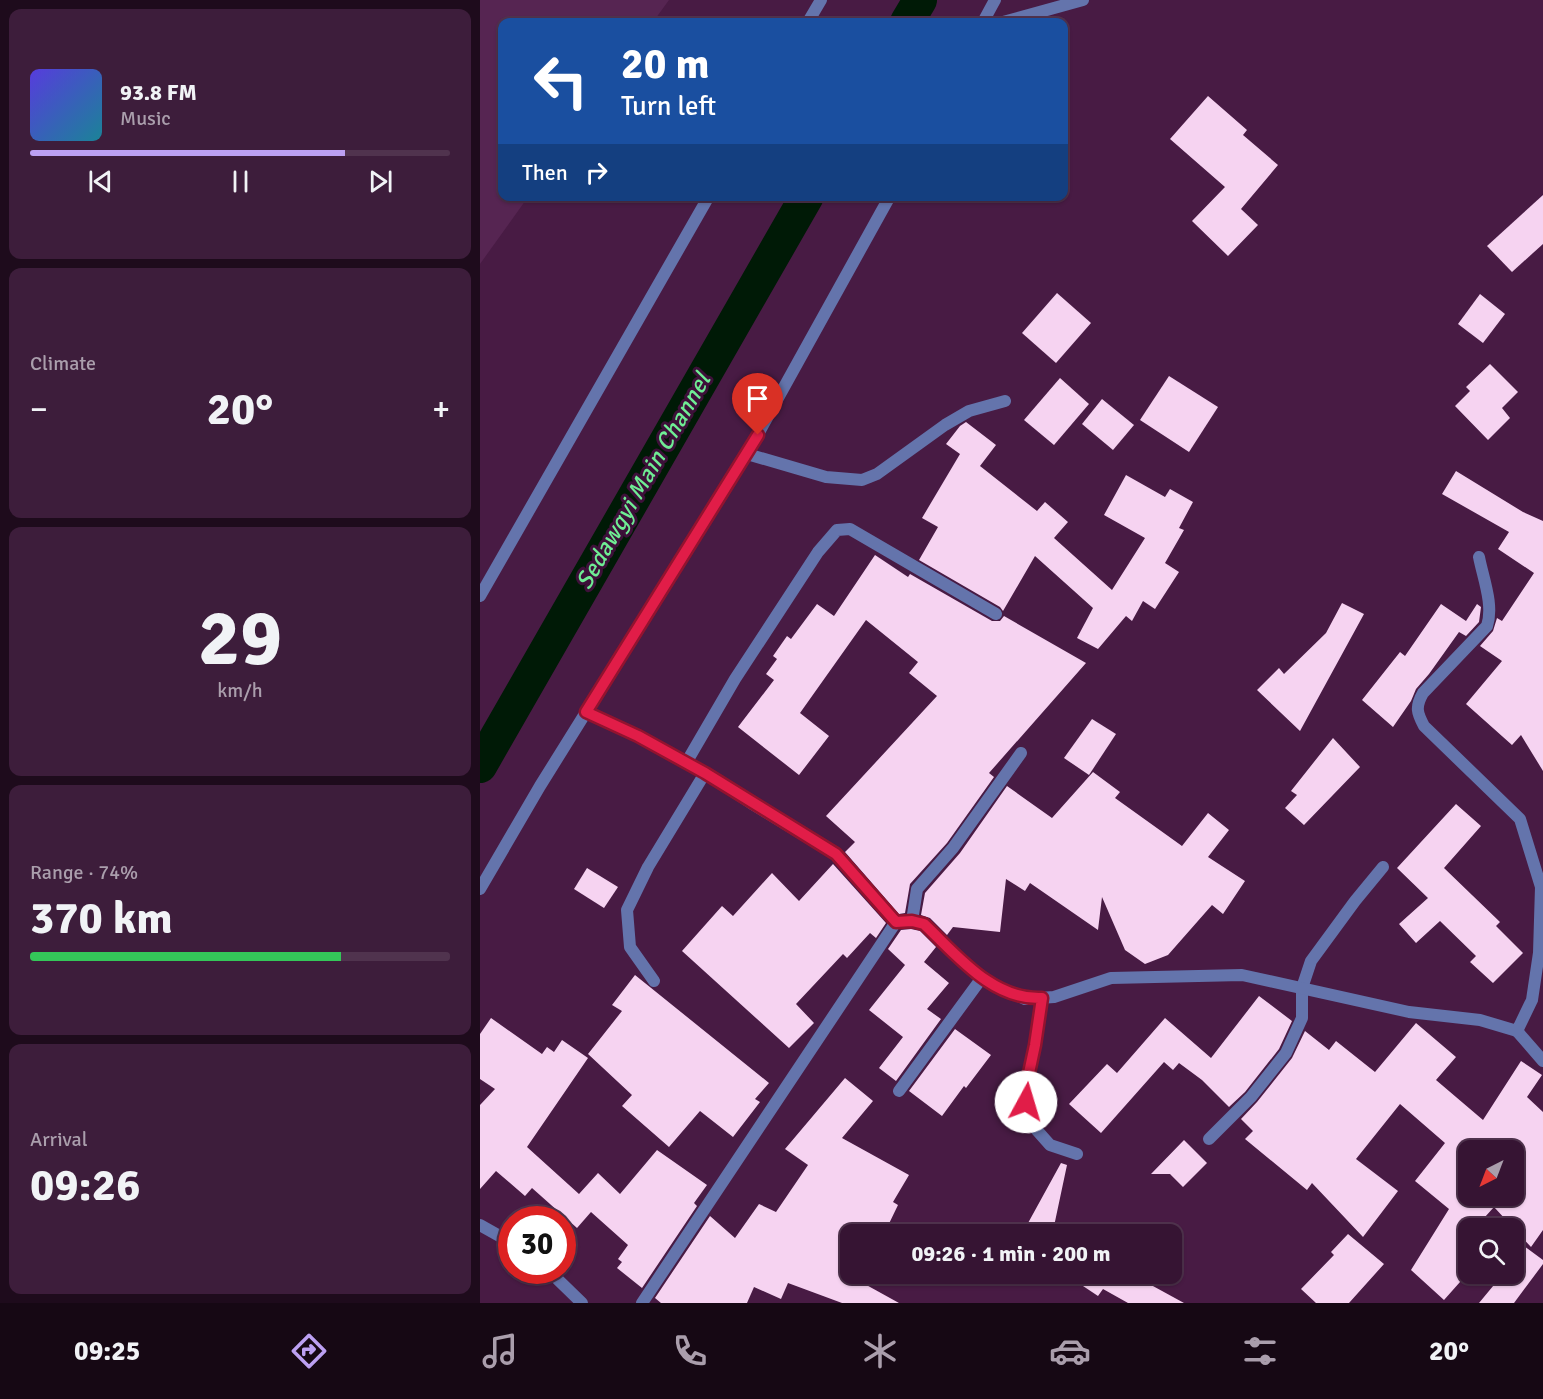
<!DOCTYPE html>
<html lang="en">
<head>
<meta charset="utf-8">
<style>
	:root { --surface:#361433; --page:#3d1d3b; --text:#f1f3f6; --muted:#aa9eac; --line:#50334e; --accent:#bca0f2 }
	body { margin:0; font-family:Signika,sans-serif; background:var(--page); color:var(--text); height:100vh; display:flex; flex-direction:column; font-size:22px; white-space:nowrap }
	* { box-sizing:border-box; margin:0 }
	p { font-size:20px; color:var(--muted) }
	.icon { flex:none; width:33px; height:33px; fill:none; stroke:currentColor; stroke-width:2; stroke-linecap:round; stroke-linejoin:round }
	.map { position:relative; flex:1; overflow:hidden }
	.drawer { display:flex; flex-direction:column; gap:9px; padding:9px; background:#1e0b1c; width:480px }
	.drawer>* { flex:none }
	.hud { position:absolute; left:18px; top:18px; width:570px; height:183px; border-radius:12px; box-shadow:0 2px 4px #0004,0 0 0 2px var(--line); background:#1a4fa0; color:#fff; overflow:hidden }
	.needle { width:39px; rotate:222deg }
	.tools { position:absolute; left:978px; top:1140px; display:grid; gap:12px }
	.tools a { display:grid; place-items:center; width:66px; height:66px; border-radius:12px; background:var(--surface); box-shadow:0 2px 4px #0004,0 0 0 2px var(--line); font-size:30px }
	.speed { position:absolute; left:18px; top:1206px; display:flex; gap:12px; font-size:30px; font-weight:700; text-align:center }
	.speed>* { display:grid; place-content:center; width:78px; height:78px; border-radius:50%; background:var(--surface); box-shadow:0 2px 4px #0004,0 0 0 2px var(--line); line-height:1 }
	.speed .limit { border:9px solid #d22; background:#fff; color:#111 }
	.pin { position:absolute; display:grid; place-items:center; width:51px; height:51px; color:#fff; margin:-62px -26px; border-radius:50% 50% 50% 0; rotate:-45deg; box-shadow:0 0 6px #0007 }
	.pin .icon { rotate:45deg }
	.me { position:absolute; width:66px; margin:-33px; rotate:6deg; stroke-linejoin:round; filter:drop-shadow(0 0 4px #0008) }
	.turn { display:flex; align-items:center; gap:21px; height:126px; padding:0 24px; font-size:27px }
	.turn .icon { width:78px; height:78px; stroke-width:2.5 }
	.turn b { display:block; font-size:42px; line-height:51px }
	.then { display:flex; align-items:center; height:57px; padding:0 24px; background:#0003; gap:12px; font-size:22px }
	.big { font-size:45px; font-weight:700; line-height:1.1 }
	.drawer .card { flex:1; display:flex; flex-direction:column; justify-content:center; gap:9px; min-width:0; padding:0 21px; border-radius:12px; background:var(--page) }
	.drawer .dial { align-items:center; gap:0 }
	.dial b { font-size:78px; line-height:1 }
	.song { display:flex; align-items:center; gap:18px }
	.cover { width:72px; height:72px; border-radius:9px; background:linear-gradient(135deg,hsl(250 70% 55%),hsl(190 70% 35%)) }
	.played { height:6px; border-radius:3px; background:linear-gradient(90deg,var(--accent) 75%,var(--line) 75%) }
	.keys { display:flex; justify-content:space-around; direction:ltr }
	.heat { display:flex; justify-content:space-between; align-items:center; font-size:33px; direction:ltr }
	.charge { height:9px; border-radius:4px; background:linear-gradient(90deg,#34c759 74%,var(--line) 0) }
	.trip { position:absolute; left:360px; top:1224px; width:342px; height:60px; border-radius:12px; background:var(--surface); box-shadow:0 2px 4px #0004,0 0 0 2px var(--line); font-weight:700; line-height:60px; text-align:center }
	.dock { display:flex; height:96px; justify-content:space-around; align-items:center; background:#160814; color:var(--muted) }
	.dock .icon { width:42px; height:42px }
	.dock .active { color:var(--accent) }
	.dock b { font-size:27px; color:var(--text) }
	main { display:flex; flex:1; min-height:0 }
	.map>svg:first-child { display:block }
	.built { fill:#562552 }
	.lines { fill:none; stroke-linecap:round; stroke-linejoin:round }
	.canal { stroke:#001a06; stroke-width:34 }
	.building { fill:#f6d3f1; fill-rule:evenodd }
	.minor { stroke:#6474ac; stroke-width:12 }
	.tertiary { stroke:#6474ac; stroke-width:12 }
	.route-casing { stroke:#92132f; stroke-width:15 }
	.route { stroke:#e11d48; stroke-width:10 }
	.labels { text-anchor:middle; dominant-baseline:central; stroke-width:6; stroke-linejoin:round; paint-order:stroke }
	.water-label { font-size:24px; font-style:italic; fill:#6fed94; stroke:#3d1039 }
</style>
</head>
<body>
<main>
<section class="drawer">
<div class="card">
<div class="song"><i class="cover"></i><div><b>93.8 FM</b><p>Music</p></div></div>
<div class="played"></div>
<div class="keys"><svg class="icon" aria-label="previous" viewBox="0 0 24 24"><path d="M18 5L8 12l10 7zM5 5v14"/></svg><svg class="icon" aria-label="pause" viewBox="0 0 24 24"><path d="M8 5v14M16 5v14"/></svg><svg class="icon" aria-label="next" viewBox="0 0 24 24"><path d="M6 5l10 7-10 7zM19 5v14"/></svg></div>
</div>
<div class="card"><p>Climate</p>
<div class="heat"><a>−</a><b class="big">20°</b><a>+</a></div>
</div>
<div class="card dial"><b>29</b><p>km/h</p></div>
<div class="card"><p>Range · 74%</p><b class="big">370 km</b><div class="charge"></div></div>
<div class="card"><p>Arrival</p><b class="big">09:26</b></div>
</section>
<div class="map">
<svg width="1063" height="1303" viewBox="0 0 1063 1303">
	<rect width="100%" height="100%" fill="#481b44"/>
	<polygon class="built" points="0,0 189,0 173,22 22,22 22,196 48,197 0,264"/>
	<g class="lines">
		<g class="canal">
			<polyline points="427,22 440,0"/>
			<polyline points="0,766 327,196"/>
		</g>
	</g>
	<g class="building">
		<polygon points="728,96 767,130 763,135 798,165 761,209 778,225 748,256 712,221 745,187 690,139"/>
		<polygon points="1063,195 1063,244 1032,272 1007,246"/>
		<polygon points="577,293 611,323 576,363 542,333"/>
		<polygon points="1000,294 1025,314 1003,343 978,324"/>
		<polygon points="1010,364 1038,392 1022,408 1030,418 1008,440 975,406 990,391 986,387"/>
		<polygon points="689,376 738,407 709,452 660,420"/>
		<polygon points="580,378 609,404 574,445 544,420"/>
		<polygon points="622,399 654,425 633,450 602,424"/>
		<polygon points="486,422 516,445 500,466 557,511 565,502 588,522 574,538 632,590 665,538 624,515 646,475 685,497 690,489 713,502 699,528 704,530 685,563 699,572 675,609 663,601 652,621 646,616 618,649 597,638 613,608 555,556 523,611 520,607 439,560 458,527 442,518 480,454 466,444 480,426"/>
		<polygon points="976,471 1043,512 1063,521 1063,771 1041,735 1032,745 986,704 1022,661 1000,646 1013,631 1017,618 1022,621 1054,573 1018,549 1029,532 962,494"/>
		<polygon points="395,555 428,577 430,574 512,621 520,621 524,616 606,663 509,773 514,777 467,843 430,884 425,913 419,914 365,852 375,842 346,816 457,696 429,673 438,662 386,620 320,713 349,736 319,775 258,727 294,680 286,674 297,659 293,656 307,636 311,639 337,604 354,616"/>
		<polygon points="862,603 884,614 820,731 777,690 799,668 804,674 846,633"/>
		<polygon points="961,604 986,621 997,604 1001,607 999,622 986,636 979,632 949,674 936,689 931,701 913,727 882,700 920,652 925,656"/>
		<polygon points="612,719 636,734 609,775 584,758"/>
		<polygon points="853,738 880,767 824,825 805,808 817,795 811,791"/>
		<polygon points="613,772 640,792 635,798 702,846 728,813 749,830 728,857 765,881 743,914 732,905 688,955 665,964 645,950 622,897 618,930 550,883 545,891 526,879 520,932 473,927 467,935 450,918 441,915 445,893 480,853 527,786 572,818"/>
		<polygon points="976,804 1001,826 964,868 1020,922 1016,926 1043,953 1013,983 990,962 996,956 960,921 936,943 919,924 948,898 917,868"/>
		<polygon points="353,864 406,923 396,938 390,933 367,958 363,954 316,1004 334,1023 309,1048 202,951 242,906 253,916 292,873 319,901"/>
		<polygon points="107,868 138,887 124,908 94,889"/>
		<polygon points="431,929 440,931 456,947 444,962 469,983 447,1009 461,1019 416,1081 399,1068 423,1037 389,1010 425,965 408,949 421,930"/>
		<polygon points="155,975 289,1083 275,1099 280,1102 253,1137 220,1111 189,1147 142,1106 152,1095 108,1054 142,1011 132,1005"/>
		<polygon points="779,996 812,1021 799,1049 765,1092 749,1107 722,1080 699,1063 693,1070 684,1062 621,1133 589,1104 627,1064 637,1073 685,1018 731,1058"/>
		<polygon points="11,1018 62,1054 67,1047 74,1052 82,1040 108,1058 47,1147 99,1194 118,1173 140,1194 177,1150 227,1185 214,1203 217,1206 162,1288 137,1268 142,1262 138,1259 148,1245 111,1212 97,1228 52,1188 45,1196 16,1171 0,1189 0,1105 15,1089 0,1079 0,1034"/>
		<path d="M936,1023L976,1057L956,1080L1003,1120L1041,1061L1062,1075L1047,1097L1063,1112V1230L1051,1247L1014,1207L995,1228H988V1273L964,1300L931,1270L969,1209L935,1181L965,1143L920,1104L876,1159L918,1191L883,1237L832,1183L827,1190L765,1139L773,1131L761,1119L777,1102L812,1058L825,1031L849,1050L856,1041L895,1072ZM988,1150H1034V1196H988Z"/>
		<polygon points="475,1029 511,1055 486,1088 484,1086 462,1116 429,1091"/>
		<polygon points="365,1078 393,1101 362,1138 429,1175 413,1202 418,1205 404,1234 370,1234 370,1274 385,1274 381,1282 419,1303 362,1303 308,1283 301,1299 274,1287 267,1303 181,1303 175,1298 230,1216 255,1238 279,1204 296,1212 328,1165 305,1149"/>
		<polygon points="704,1140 727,1163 703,1187 690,1174 671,1174"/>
		<polygon points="581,1163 587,1165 573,1231 580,1234 542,1234"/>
		<polygon points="868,1234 904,1264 869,1303 836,1303 821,1289 854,1255 851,1252"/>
		<polygon points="1044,1246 1063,1260 1063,1264 1034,1303 999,1303 1023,1274 1034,1274 1034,1260"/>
		<polygon points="585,1274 651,1274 704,1303 648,1303 623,1289 618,1296"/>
	</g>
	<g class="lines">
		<g class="minor">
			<polyline points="328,22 341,0"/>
			<polyline points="523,22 603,0"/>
			<polyline points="267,454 346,477 382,480 397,474 465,425 489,411 525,401"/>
			<polyline points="0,596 229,196"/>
			<polyline points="106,712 158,736 225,773 271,803 355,854 416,922"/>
			<polyline points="206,763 255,679 338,552 357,530 370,529 516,614"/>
			<polyline points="432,921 437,889 473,848 541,753"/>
			<polyline points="174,981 150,947 147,910 168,867 225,773"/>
			<polyline points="562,998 555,1045 546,1087 546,1118 570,1145 597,1154"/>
			<polyline points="1037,1031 1063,1061"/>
			<polyline points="419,1091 501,979"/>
			<polyline points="729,1139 771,1097 806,1053 822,1018 822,988 831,961 875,901 903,867"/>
			<polyline points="0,1225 32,1243"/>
			<polyline points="68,1270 102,1303"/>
			<path d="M162,1303L416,922L432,921L444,924L501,979L545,999L574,997L631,978L762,975L929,1012L1000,1020L1037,1031L1052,1000L1059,953L1061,887L1040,819L944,726C937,713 935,707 943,693L1007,626C1014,605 1003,578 999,557"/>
		</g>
		<g class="tertiary">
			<polyline points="503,22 515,0"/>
			<polyline points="0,889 60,786 267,454 410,196"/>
		</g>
	</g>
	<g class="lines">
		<g class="route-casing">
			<path id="route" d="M278,435L106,712L158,736L225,773L356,854L416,922L432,921L444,924C477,955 512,1000 562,998L555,1045L546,1087V1102"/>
		</g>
		<use href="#route" class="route"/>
	</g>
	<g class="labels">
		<g class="water-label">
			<text transform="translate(163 481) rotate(-60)">Sedawgyi Main Channel</text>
		</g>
	</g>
</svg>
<div class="tools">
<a><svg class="needle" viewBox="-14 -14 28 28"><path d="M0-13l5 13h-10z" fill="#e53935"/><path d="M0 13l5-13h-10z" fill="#aa9eac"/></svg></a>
<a><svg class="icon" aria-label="search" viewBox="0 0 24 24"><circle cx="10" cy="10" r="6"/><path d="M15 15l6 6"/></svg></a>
</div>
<div class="speed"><div class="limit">30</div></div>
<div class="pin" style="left:278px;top:435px;background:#d93025"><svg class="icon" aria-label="arrive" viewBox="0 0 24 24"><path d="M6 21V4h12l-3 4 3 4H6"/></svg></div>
<svg class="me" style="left:546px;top:1102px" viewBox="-20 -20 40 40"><circle r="19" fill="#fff"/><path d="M0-13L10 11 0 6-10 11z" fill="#e11d48"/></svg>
<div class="trip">09:26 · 1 min · 200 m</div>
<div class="hud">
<div class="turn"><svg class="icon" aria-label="left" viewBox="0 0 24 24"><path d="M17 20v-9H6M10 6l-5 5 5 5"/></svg><div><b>20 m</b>Turn left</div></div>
<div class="then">Then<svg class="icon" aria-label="right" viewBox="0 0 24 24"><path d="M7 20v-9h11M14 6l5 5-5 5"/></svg></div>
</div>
</div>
</main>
<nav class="dock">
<b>09:25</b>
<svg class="icon active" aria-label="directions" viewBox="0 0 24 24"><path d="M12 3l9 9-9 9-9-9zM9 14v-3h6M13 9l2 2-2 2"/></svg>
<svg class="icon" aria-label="music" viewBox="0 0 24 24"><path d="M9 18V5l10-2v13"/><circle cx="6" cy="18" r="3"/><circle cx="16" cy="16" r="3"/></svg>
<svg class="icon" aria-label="phone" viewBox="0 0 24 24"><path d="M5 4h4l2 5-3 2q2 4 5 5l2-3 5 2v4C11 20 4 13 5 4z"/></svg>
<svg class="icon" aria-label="climate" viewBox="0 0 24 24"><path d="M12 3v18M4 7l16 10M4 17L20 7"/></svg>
<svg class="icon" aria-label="car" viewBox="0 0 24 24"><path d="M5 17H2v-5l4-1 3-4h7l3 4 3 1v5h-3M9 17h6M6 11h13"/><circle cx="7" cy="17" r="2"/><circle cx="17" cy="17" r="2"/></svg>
<svg class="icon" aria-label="filters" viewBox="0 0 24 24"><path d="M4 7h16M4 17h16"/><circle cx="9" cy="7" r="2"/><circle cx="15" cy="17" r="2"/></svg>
<b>20°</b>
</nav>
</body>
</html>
